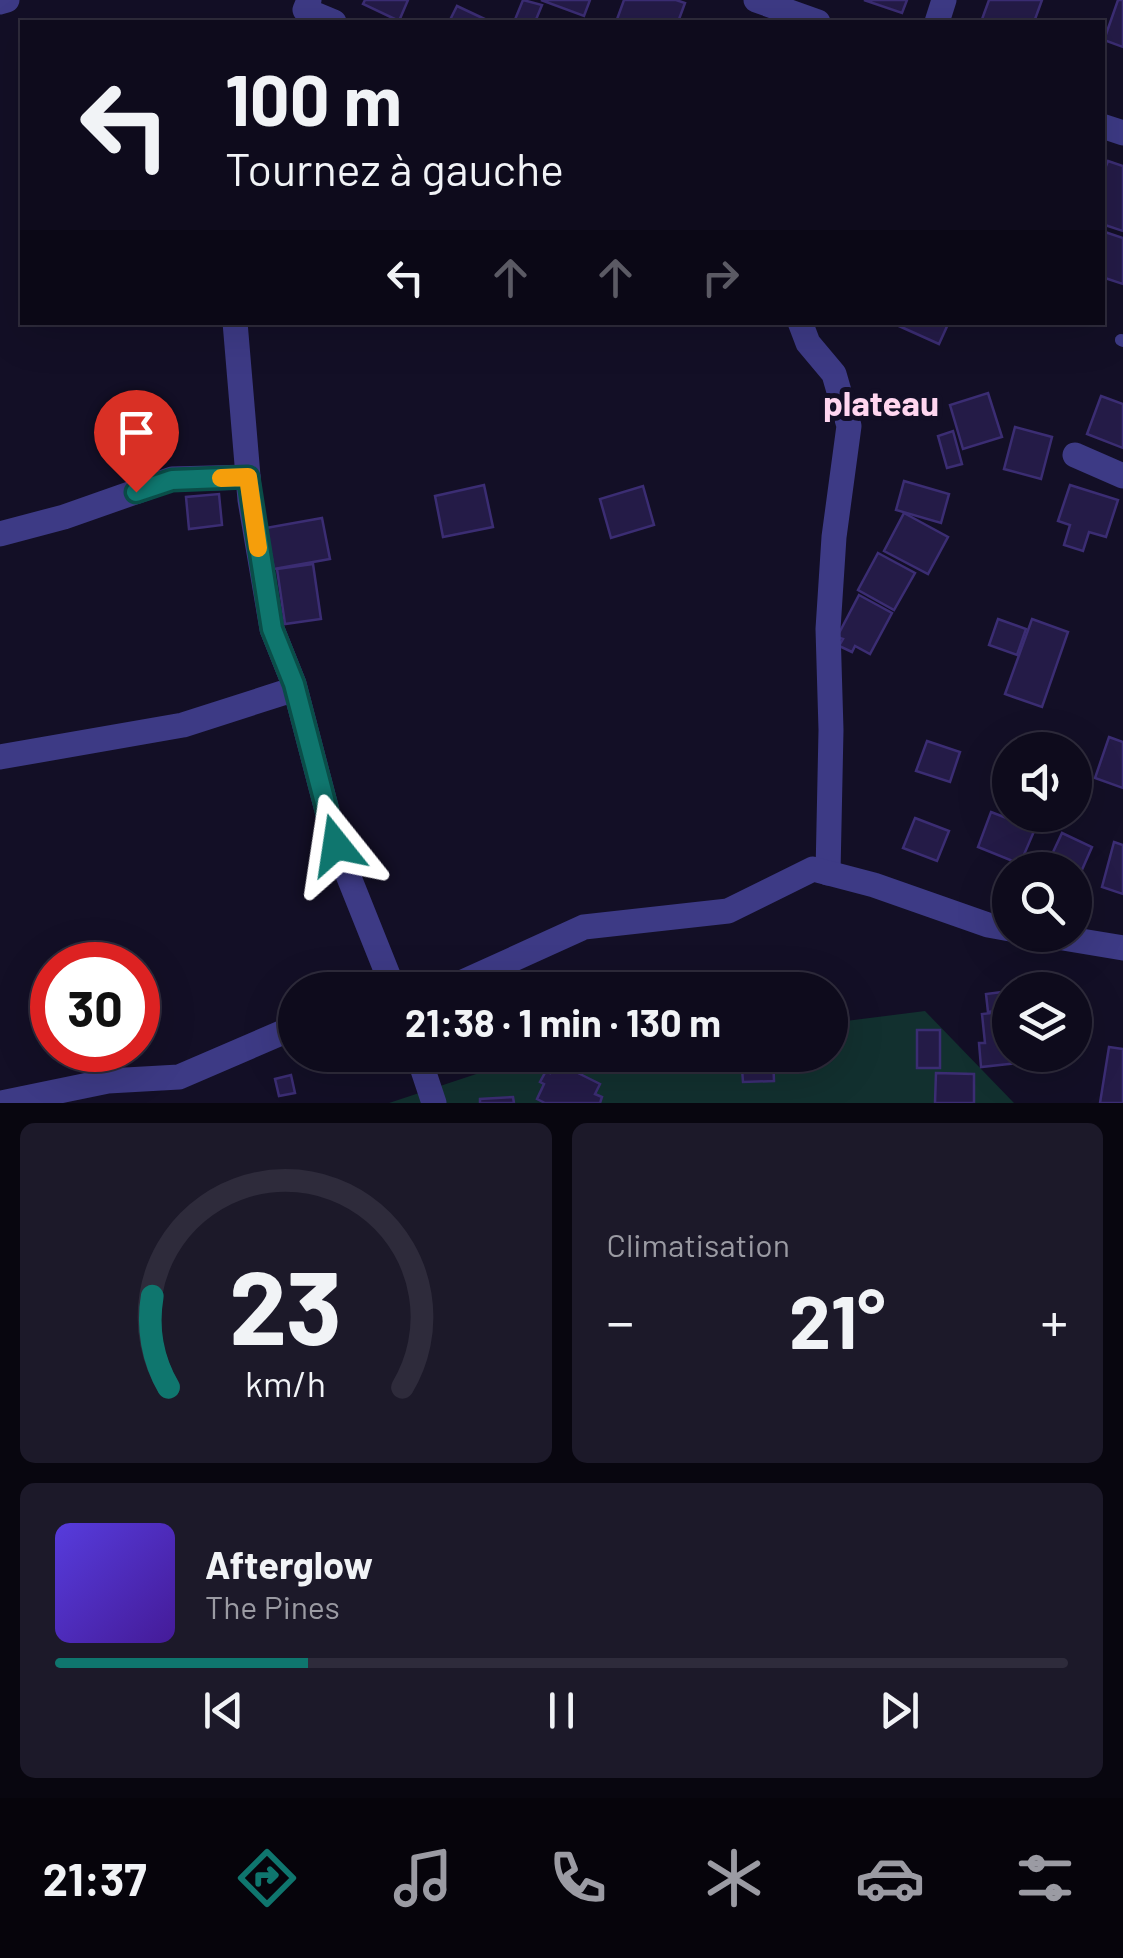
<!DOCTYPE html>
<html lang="fr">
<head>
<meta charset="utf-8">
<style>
	:root { --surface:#0e0b1c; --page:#1c1929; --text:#f1f3f6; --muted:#9b9ba3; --line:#2e2b3b; --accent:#0f766e }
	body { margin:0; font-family:Barlow,sans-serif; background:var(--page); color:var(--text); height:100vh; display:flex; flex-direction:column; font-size:38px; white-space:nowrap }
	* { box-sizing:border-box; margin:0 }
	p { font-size:32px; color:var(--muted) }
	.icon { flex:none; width:55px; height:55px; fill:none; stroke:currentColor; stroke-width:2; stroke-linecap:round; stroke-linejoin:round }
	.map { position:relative; height:1103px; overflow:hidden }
	.panel { display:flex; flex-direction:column; gap:20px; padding:20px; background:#08060f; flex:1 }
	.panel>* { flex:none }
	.hud { position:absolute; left:20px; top:20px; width:1085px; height:305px; border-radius:0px; box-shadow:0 10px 40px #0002,0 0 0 2px var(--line); background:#0e0b1c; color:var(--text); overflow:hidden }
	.buttons { position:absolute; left:992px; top:732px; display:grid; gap:20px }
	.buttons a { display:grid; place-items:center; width:100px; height:100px; border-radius:50%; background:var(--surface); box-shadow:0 10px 40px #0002,0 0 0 2px var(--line); font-size:50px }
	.speed { position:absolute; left:30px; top:942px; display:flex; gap:20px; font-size:50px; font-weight:700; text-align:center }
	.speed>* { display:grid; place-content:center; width:130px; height:130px; border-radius:50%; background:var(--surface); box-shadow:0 10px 40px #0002,0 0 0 2px var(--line); line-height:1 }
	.speed .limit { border:15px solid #d22; background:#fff; color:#111 }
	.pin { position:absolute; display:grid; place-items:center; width:85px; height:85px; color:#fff; margin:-102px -42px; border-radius:50% 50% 50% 0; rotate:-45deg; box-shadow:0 0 10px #0007 }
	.pin .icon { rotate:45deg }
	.me { position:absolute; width:110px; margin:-55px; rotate:345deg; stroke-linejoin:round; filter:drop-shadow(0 0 8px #0008) }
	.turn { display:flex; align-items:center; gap:35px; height:210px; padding:0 40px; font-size:45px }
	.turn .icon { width:130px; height:130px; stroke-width:2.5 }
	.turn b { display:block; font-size:70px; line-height:85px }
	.lanes { display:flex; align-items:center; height:95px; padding:0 40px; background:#0003; justify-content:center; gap:50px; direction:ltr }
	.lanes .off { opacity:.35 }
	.big { font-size:75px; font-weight:700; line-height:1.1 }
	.panel .widget { flex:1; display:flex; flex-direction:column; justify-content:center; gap:15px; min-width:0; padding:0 35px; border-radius:15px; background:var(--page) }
	.panel .dial { align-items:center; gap:0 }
	.dial svg { height:260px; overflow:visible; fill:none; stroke:var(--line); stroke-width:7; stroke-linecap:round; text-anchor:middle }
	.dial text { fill:var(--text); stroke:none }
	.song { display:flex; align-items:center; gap:30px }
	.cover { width:120px; height:120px; border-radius:15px; background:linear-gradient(135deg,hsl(250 70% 55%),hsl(260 70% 35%)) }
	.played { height:10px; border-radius:5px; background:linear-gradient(90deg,var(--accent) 25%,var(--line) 25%) }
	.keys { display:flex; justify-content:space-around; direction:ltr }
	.heat { display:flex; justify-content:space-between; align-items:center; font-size:55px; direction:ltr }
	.panel .tiles { flex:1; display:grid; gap:20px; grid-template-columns:1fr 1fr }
	.widget:last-child { grid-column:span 2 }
	.trip { position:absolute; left:278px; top:972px; width:570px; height:100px; border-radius:50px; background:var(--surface); box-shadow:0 10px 40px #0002,0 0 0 2px var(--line); font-weight:700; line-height:100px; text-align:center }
	.tabs { display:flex; height:160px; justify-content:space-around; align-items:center; background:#06040b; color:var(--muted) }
	.tabs .icon { width:70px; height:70px }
	.tabs .selected { color:var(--accent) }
	.tabs b { font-size:45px; color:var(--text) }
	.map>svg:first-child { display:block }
	.green { fill:#12302f }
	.building { fill:#241b47; stroke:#3b2d73; stroke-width:2.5 }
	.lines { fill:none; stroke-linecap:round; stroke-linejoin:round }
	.service { stroke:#3d3a85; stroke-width:12 }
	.minor { stroke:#3d3a85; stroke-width:25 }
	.route-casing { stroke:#0a4d48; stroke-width:25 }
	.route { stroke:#0f766e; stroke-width:18 }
	.slow { stroke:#f59e0b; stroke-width:18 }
	.labels { text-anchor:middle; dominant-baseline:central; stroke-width:10; stroke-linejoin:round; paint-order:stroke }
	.neighbourhood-label { font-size:35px; font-weight:bold; fill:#ffd6f0; stroke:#130f26 }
</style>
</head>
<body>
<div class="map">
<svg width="1123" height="1103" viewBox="0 0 1123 1103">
	<rect width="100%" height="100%" fill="#130f26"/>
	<polygon class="green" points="925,1011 1014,1103 389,1103 533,1055 830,1055 830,1023"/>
	<g class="building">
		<polygon points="365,0 408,0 399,21 363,4"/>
		<polygon points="523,0 542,5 535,22 514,22"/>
		<polygon points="541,0 590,0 584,16"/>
		<polygon points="624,0 676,0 685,3 678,22 616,22"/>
		<polygon points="864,0 907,0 902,13"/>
		<polygon points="989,0 1042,0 1034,22 981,22"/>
		<polygon points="1118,0 1123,0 1123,47 1104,40"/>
		<polygon points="457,6 491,22 449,22"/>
		<polygon points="1108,161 1123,166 1123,231 1102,224 1102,176"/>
		<polygon points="1102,231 1123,238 1123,284 1102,277"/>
		<polygon points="890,322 949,322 939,344"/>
		<polygon points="988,393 1002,437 963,449 950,405"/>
		<polygon points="1101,396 1123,404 1123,448 1087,434"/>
		<polygon points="1015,427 1052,437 1041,479 1004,469"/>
		<polygon points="953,431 962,464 947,468 938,436"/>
		<polygon points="904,481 949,494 941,523 896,510"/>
		<polygon points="484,485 493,527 443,537 435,496"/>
		<polygon points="1070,485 1118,500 1106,537 1089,532 1083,551 1064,545 1070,525 1058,521"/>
		<polygon points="643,486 654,525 611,538 600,499"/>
		<polygon points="219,494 222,525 189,529 186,497"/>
		<polygon points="904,513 948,537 928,574 884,551"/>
		<polygon points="322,518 330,559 274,569 266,528"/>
		<polygon points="878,553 915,573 894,610 858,590"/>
		<polygon points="313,564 321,619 285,624 277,569"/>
		<polygon points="859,595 892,613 870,654 855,646 852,652 839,646 843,639 837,637"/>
		<polygon points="998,619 1026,629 1017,655 989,645"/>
		<polygon points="1032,619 1068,632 1042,707 1005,694"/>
		<polygon points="1109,737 1123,742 1123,788 1095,778"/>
		<polygon points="927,741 960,752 950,782 916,771"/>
		<polygon points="991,812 1035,829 1020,864 978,847"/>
		<polygon points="915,818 949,831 937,861 903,848"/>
		<polygon points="1062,833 1092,847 1081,872 1067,865 1064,870 1047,865"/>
		<polygon points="1114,842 1123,845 1123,894 1102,887"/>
		<polygon points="1010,991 1010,1009 988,1012 986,994"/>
		<polygon points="1010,1011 1010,1055 1035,1055 1035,1061 981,1067 979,1043 985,1043 982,1014"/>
		<rect x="917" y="1030" width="23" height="38"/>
		<polygon points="1109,1047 1123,1049 1123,1103 1100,1103"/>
		<polygon points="506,1055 552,1055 514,1072"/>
		<polygon points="741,1055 773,1055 774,1081 743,1082"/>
		<polygon points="556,1062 600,1084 595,1094 602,1097 600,1103 545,1103 537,1099 544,1084 540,1082 546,1071 550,1073"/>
		<polygon points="936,1073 974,1074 974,1103 935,1103"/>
		<polygon points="291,1075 295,1093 279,1096 275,1079"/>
		<polygon points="513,1097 514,1103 480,1103 480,1099"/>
	</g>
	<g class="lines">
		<polyline class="service" points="1121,340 1123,341"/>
		<g class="minor">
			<polyline points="309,0 305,10 334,22"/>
			<polyline points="756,0 818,22"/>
			<polyline points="0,2 7,0"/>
			<polyline points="937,22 944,0"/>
			<polyline points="1102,126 1123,133"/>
			<polyline points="235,322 250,500 272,629 294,684 336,845 394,990"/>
			<polyline points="800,322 808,343 834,374 849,426 834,537 828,629 831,730 828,873"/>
			<polyline points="1075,455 1123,476"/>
			<polyline points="0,534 64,517 172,479 248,477"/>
			<polyline points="0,757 183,725 295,689"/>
			<polyline points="1045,935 1123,948"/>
			<polyline points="435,990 452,987 584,927 728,911 813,869 874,885 988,925 1010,929"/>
			<polyline points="418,1055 434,1103"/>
			<polyline points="1,1103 108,1081 179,1077 295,1027"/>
		</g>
	</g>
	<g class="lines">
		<g class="route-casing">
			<polyline id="route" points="136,492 172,480 248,477 272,629 294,684 336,845"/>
		</g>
		<use href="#route" class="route"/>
		<polyline class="slow" points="221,478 248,477 258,548"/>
	</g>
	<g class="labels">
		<g class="neighbourhood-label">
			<text x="881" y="402">plateau</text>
		</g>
	</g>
</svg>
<div class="buttons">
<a><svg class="icon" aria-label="sound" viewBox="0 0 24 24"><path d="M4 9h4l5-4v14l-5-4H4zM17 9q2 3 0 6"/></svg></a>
<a><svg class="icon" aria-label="search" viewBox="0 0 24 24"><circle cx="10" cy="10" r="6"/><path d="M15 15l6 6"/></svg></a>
<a><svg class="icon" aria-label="layers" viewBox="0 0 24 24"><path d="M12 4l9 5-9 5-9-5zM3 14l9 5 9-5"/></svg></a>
</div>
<div class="speed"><div class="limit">30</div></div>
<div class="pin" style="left:136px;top:492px;background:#d93025"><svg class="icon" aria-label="arrive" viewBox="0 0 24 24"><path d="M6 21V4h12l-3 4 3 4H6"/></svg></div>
<svg class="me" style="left:336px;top:845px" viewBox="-20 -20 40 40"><path d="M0-17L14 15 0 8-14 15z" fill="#0f766e" stroke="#fff" stroke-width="4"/></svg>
<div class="trip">21:38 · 1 min · 130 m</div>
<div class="hud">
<div class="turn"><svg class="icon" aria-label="left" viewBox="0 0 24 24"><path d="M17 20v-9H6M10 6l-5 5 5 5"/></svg><div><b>100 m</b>Tournez à gauche</div></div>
<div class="lanes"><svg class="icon" aria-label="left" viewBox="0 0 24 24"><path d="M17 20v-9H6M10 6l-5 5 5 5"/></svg><svg class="icon off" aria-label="ahead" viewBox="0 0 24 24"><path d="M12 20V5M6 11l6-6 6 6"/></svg><svg class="icon off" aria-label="ahead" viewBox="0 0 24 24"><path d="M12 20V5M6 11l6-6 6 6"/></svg><svg class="icon off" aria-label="right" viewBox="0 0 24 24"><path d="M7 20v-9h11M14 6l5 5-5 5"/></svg></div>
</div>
</div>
<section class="panel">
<div class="tiles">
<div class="widget dial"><svg viewBox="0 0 100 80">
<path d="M14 69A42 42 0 1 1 86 69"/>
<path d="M14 69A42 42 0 0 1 9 41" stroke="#0f766e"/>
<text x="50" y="56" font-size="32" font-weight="700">23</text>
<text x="50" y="72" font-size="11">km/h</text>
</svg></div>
<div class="widget"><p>Climatisation</p>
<div class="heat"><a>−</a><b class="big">21°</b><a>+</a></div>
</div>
<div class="widget">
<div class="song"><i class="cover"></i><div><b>Afterglow</b><p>The Pines</p></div></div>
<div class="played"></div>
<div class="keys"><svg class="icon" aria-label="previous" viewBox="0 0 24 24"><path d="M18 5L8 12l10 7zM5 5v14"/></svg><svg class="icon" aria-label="pause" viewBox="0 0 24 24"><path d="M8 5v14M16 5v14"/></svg><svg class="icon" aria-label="next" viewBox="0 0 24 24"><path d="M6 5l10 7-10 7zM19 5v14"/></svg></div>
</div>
</div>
</section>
<nav class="tabs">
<b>21:37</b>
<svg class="icon selected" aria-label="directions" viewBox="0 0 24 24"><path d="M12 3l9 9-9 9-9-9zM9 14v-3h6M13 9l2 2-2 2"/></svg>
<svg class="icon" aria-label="music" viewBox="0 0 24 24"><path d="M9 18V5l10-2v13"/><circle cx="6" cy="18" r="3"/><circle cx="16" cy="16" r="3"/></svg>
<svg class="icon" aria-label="phone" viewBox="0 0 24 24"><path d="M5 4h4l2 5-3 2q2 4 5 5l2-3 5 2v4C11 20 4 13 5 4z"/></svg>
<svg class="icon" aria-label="climate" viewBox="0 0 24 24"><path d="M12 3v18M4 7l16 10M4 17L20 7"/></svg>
<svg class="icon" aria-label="car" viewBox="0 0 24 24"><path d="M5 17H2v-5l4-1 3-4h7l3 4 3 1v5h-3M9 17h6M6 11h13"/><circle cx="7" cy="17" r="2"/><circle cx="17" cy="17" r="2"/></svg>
<svg class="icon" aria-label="filters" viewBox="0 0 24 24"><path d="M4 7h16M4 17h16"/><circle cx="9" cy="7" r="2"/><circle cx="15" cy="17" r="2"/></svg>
</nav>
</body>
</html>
